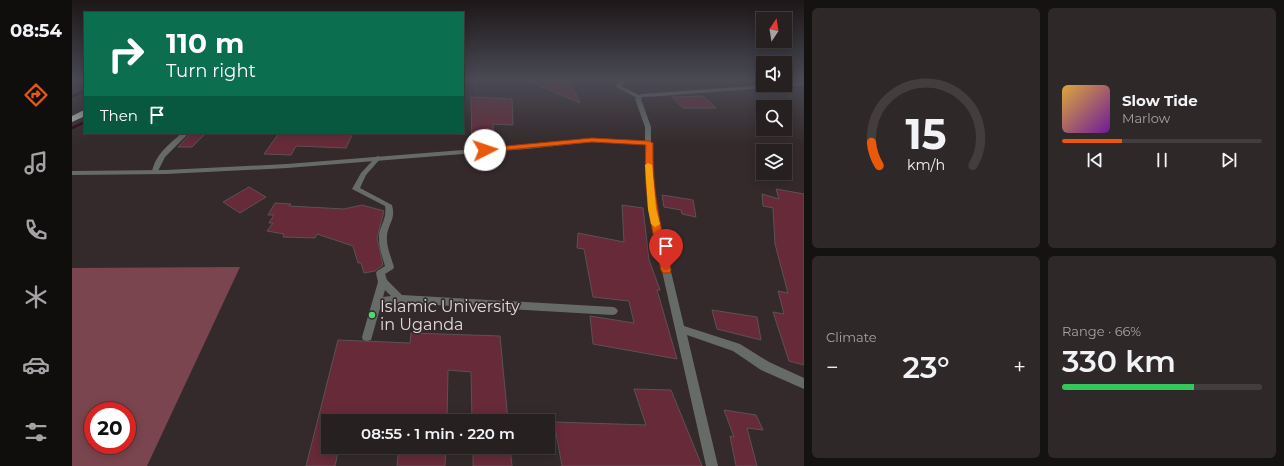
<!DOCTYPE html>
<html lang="en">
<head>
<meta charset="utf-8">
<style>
	:root { --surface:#272020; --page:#2f2829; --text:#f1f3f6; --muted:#a4a3a5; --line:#433e3e; --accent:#ea580c }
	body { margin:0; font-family:Montserrat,sans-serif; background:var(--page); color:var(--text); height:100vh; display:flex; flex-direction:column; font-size:15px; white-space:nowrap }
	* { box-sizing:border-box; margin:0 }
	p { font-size:13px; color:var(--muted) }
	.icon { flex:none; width:22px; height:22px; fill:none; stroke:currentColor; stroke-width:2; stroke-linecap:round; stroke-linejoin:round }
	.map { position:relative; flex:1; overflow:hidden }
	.side { display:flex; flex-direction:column; gap:8px; padding:8px; background:#151212; width:480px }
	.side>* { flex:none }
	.hud { position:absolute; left:12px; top:12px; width:380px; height:122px; border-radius:0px; box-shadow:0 2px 10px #0003,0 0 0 1px var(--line); background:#0b6e4f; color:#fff; overflow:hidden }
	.needle { width:26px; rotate:12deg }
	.tools { position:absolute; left:684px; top:12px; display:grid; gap:8px }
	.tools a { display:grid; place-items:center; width:36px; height:36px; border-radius:0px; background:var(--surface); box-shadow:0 2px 10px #0003,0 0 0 1px var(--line); font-size:20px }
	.speed { position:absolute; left:12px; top:402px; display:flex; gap:8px; font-size:20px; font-weight:700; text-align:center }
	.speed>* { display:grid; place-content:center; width:52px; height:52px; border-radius:50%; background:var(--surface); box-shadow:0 2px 10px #0003,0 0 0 1px var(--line); line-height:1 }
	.speed .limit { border:6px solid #d22; background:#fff; color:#111 }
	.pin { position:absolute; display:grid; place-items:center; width:34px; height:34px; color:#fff; margin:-41px -17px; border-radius:50% 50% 50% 0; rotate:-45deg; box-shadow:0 0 4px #0007 }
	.pin .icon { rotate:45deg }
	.me { position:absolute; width:44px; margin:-22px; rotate:86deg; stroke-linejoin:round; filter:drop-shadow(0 0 3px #0008) }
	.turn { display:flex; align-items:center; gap:14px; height:84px; padding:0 16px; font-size:18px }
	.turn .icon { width:52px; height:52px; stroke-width:2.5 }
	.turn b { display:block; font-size:28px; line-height:34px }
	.then { display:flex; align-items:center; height:38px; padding:0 16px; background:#0003; gap:8px; font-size:15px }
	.big { font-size:30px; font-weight:600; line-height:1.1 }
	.side .widget { flex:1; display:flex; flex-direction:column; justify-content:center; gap:6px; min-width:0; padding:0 14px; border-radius:6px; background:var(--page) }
	.side .dial { align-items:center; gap:0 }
	.dial svg { height:104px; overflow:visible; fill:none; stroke:var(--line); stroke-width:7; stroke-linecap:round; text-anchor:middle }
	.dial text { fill:var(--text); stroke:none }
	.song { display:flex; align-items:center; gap:12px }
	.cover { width:48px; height:48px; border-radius:6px; background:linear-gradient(135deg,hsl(40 70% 55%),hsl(280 70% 35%)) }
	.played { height:4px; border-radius:2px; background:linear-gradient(90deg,var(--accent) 30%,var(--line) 30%) }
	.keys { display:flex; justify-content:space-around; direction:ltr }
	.heat { display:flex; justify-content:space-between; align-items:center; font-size:22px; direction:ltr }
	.charge { height:6px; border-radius:3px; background:linear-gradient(90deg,#34c759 66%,var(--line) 0) }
	.side .tiles { flex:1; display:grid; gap:8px; grid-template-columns:repeat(2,1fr) }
	.trip { position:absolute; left:249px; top:414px; width:234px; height:40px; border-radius:0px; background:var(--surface); box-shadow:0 2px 10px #0003,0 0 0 1px var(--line); font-weight:600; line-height:40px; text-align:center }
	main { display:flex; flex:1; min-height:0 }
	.dock { display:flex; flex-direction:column; width:72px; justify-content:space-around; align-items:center; background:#100d0d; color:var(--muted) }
	.dock .icon { width:28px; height:28px }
	.dock .current { color:var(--accent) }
	.dock b { font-size:18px; color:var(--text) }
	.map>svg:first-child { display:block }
	.green { fill:#7a454f; fill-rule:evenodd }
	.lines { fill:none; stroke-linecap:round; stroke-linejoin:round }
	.stream { stroke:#29010c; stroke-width:2.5 }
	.building { fill:#672a39; stroke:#5d5153 }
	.service { fill:#676b68; fill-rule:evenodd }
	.minor { fill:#676b68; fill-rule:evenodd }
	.motorway { fill:#b8c1b9; fill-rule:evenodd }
	.route { fill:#ea580c; stroke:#983908 }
	.slow { fill:#f59e0b }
	.poi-dot { fill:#4fd675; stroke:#342a2b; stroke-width:1.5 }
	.labels { text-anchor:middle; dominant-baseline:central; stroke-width:3.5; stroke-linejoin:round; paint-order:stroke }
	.near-poi-label { font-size:16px; fill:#e0d9da; stroke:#342a2b; text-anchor:start }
</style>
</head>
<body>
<main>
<nav class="dock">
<b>08:54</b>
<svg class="icon current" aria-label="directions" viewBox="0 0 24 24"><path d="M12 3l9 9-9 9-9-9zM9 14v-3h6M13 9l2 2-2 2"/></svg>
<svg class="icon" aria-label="music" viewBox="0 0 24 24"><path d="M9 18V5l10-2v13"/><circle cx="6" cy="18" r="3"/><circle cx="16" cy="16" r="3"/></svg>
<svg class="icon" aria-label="phone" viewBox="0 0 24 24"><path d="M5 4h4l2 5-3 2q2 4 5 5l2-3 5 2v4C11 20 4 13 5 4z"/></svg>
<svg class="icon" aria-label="climate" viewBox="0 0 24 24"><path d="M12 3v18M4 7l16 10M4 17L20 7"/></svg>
<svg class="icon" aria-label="car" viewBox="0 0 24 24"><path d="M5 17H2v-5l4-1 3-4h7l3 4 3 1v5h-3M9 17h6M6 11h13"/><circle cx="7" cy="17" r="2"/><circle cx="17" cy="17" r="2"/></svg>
<svg class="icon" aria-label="filters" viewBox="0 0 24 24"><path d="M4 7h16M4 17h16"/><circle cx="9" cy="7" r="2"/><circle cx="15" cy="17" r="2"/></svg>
</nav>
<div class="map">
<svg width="732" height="466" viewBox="0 0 732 466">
	<rect width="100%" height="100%" fill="#342a2b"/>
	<path class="green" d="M168,267L75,466H0V268ZM21,411H55V445H21Z"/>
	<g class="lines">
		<g class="stream">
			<polyline points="0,96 13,91"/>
			<polyline points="0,128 13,122"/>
		</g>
	</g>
	<g class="building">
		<polygon points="454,80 497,80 508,103"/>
		<polygon points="631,96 644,108 611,108 600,97"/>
		<polygon points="399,97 440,99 441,125 421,124 423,146 400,145"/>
		<polygon points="119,133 134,133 120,147 106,147"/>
		<polygon points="207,133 281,133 274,148 224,146 219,155 192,154"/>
		<polygon points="177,187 194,197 168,213 151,202"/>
		<polygon points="704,189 732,194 732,365 717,361 701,312 712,314 706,291 716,293 703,244 701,208 691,206 690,194 707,199"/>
		<polygon points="590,195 621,200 624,217 610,214 609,210 592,207"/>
		<polygon points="203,203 219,204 217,206 272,209 290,205 312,211 305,238 311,265 303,271 292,273 289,263 286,263 281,246 245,234 243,238 211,237 212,234 195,231 201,223 197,223 202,215 196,215"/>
		<polygon points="550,205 571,208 577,260 588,290 585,290 605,359 521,344 518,316 562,323 557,301 521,297 512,249 505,248 506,233 552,242"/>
		<polygon points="640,310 685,317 689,340 645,329"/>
		<polygon points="339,333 428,336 436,421 400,421 399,372 376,370 375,421 330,421 330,418 274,416 272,421 256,421 256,447 267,447 263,466 234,466 266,340 338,343"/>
		<polygon points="562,389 599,390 630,466 490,466 482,422 574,425"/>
		<polygon points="652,410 684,415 691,430 675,428 685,466 664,466 658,436 662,437"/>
		<polygon points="327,447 374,447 373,466 325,466"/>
		<polygon points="401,447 438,447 440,466 401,466"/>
	</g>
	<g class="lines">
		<g class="service">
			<polygon points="549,80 554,80 549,86 569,96 569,98 565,98 544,87 544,85"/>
			<polygon points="520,138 577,141 580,143 577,145 520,142 455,149 215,168 94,174 0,175 0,171 94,170 215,164 455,145"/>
		</g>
		<g class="minor">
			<polygon points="732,83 732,85 590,96 570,97 569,99 579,127 579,173 584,209 612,326 668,344 697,362 732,378 732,389 689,370 661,351 615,335 646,466 634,466 576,209 573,173 573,127 563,99 569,94 697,85 713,85 713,84"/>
			<path d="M110,133H117L93,157L85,173H81L80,172C83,155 97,144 110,133Z"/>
			<path d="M306,156L309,158L294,175L288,188L320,205C324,220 316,223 315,236C314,246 319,257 322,267L321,269L313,274L315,280L330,295L541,307L544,308L546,311L544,314L541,315L328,303L309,305L299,340L295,341L291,340L290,337L306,282L304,273L305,271L313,266C310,256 306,245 307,234C309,224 315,218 313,206L280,189L289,173L304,157ZM313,290L319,296L311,297Z"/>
		</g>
		<polygon class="motorway" points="10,111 13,111 13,116 0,122 0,116"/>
	</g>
	<linearGradient id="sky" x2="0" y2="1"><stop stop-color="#1d1718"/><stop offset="0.55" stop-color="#4a4a55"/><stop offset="1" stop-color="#4a4a55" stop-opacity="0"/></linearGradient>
	<rect width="732" height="145" fill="url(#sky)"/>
	<path class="route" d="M520,138L577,141L581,143C580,191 588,225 599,270L598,273H591L589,270C579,226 571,191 574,145L520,142L413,152L410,150L413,148Z"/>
	<polygon class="slow" points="576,163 580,165 584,209 588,224 583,227 579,224 576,209 573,165"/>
	<circle class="poi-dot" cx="300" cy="315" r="4"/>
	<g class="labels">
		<g class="near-poi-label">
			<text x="308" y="306">Islamic University<tspan x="308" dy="18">in Uganda</tspan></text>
		</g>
	</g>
</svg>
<div class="tools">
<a><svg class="needle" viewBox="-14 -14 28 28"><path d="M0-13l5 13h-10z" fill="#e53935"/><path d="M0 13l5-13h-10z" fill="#a4a3a5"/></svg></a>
<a><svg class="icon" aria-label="sound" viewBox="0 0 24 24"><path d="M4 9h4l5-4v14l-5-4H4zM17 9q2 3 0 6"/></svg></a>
<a><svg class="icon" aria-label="search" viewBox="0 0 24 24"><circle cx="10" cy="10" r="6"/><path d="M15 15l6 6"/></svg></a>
<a><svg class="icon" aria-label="layers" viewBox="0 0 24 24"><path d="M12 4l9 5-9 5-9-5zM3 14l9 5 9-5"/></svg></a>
</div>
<div class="speed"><div class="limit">20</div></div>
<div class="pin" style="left:594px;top:270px;background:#d93025"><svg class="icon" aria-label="arrive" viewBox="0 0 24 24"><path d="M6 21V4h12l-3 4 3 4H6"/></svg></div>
<svg class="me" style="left:413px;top:150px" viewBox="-20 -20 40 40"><circle r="19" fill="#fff"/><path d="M0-13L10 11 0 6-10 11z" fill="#ea580c"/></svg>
<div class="trip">08:55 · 1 min · 220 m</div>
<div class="hud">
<div class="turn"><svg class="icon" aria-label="right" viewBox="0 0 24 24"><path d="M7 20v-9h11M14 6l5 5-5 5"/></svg><div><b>110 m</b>Turn right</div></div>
<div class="then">Then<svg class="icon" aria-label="arrive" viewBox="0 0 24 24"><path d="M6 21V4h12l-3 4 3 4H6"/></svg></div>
</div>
</div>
<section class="side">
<div class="tiles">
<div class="widget dial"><svg viewBox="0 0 100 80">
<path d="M14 69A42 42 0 1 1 86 69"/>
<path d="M14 69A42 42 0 0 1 8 51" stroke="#ea580c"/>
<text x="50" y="56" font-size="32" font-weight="700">15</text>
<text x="50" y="72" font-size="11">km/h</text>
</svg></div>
<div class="widget">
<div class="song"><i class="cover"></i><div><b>Slow Tide</b><p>Marlow</p></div></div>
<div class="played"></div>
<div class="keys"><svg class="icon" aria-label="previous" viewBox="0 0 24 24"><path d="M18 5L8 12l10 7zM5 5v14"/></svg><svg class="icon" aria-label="pause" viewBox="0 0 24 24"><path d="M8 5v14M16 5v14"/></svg><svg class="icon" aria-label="next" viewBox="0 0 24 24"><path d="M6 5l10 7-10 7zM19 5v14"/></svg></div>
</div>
<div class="widget"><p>Climate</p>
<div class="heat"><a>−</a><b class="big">23°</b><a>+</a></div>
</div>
<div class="widget"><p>Range · 66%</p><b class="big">330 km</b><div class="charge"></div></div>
</div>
</section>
</main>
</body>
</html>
